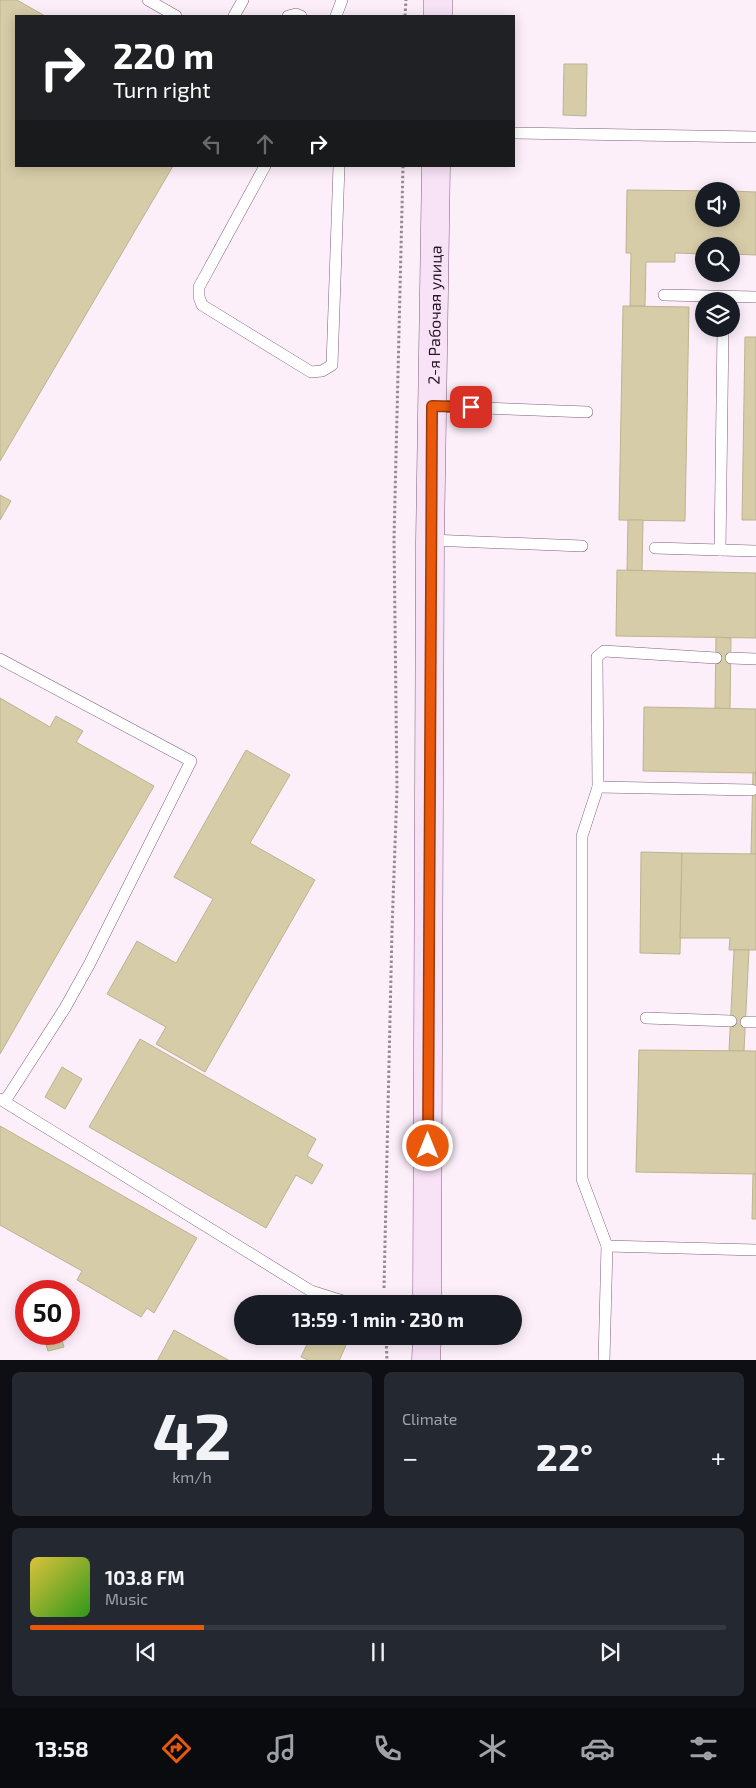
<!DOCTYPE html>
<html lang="en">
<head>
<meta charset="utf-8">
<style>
	:root { --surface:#171b24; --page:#242831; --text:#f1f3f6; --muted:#9ea1a6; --line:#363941; --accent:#ea580c }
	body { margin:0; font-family:"Exo 2",sans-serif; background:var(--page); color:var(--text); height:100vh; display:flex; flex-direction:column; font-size:19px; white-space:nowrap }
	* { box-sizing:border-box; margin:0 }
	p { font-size:16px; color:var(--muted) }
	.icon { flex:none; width:28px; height:28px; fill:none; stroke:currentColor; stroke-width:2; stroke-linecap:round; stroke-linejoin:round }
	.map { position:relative; height:1360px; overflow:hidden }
	.sheet { display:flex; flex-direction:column; gap:12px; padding:12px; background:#0d0f14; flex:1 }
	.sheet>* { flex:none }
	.hud { position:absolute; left:15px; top:15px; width:500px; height:152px; border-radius:0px; box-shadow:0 2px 12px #0003; background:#202124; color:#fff; overflow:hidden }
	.controls { position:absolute; left:695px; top:182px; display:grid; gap:10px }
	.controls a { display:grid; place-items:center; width:45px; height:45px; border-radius:50%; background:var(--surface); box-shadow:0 2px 12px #0003; font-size:25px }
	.speed { position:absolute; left:15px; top:1280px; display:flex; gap:10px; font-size:25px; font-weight:700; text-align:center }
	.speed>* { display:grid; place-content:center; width:65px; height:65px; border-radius:50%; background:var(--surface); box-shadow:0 2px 12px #0003; line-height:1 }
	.speed .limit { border:8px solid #d22; background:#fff; color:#111 }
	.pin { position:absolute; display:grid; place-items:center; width:42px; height:42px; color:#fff; margin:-21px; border-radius:10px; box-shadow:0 2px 8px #0006 }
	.me { position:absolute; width:55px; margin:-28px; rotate:0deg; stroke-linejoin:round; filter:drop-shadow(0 0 4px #0008) }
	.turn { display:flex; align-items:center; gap:18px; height:105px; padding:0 15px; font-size:22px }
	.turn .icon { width:65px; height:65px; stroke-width:2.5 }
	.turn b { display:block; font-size:35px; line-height:42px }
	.lanes { display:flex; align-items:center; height:48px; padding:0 15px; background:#0003; justify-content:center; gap:25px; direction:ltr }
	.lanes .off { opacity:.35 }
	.big { font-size:38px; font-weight:700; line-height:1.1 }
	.sheet .card { flex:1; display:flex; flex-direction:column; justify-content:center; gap:8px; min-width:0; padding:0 18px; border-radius:8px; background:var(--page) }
	.sheet .dial { align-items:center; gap:0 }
	.dial b { font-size:65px; line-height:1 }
	.song { display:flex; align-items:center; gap:15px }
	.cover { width:60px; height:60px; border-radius:8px; background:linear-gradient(135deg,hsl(50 70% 55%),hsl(110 70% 35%)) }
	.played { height:5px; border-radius:2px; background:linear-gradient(90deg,var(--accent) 25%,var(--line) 25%) }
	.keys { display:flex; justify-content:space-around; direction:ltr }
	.heat { display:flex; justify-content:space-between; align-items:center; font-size:28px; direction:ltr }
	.sheet .tiles { flex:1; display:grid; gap:12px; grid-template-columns:1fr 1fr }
	.card:last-child { grid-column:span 2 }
	.trip { position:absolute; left:234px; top:1295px; width:288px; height:50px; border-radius:25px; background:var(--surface); box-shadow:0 2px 12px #0003; font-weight:700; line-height:50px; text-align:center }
	.dock { display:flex; height:80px; justify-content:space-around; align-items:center; background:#090b0e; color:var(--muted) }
	.dock .icon { width:35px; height:35px }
	.dock .current { color:var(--accent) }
	.dock b { font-size:22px; color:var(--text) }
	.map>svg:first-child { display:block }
	.building { fill:#d7cca8; stroke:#bdb390 }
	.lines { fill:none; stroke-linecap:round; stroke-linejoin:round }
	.service-casing { stroke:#7c6179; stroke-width:12 }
	.secondary-casing { stroke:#7c6179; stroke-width:29 }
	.path { stroke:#968994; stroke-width:3; stroke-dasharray:2.5 2.5; stroke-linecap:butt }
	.service { stroke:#fff; stroke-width:11 }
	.secondary { stroke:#f8e2f6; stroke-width:28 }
	.route-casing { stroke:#983908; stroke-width:12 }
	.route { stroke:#ea580c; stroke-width:9 }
	.labels { text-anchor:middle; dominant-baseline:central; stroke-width:4; stroke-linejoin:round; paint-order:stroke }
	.street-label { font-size:16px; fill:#241923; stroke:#fff }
</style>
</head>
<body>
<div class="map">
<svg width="756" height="1361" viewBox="0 0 756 1361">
	<rect width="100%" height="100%" fill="#fceffa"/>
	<g class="building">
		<polygon points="0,0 17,0 45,16 16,16 16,166 173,166 0,461"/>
		<polygon points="564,64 587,64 586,116 563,115"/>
		<polygon points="627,190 722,191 704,191 704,219 731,219 731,191 756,192 756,255 731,254 731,246 704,246 704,254 675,253 675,262 646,262 645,306 630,306 631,253 626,253"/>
		<polygon points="623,306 689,307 685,521 619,520"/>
		<polygon points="745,337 756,337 756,520 742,520"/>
		<polygon points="0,495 11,501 0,520"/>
		<polygon points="628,520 643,520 642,571 627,570"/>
		<polygon points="617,570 756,573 756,638 616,636"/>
		<polygon points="716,637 731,638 730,709 715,708"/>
		<polygon points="0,698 50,727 56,716 83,731 76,742 154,786 0,1054"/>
		<polygon points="644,707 756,709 756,773 643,771"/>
		<polygon points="246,750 290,775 250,843 315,880 205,1072 156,1044 166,1027 107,994 137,941 176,963 213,899 174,877"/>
		<polygon points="753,773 756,773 756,854 751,854"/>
		<polygon points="641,852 682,853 680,954 640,953"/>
		<polygon points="682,853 756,854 756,950 729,950 730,938 680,938"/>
		<polygon points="734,950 749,950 744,1051 729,1051"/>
		<polygon points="140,1039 316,1139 307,1156 323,1165 312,1184 296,1175 266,1228 89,1127"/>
		<polygon points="639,1050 756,1051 756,1174 636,1172"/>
		<polygon points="62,1067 82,1079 65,1109 45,1097"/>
		<polygon points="0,1126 197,1238 154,1313 147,1308 141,1317 77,1280 82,1271 0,1225"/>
		<polygon points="753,1174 756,1174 756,1219 752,1219"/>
		<polygon points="174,1330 230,1361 157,1361"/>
		<polygon points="43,1334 60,1334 64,1347 48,1351"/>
		<polygon points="311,1336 350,1336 339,1361 310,1361 301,1357"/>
	</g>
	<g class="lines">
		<g class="service-casing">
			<g id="service">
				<polyline points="148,0 176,16"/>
				<polyline points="234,16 243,0"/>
				<polyline points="288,16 296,14 301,16"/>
				<polyline points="336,16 342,0"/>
				<polyline points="514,133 756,137"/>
				<polyline points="265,166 199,287 199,297 202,305 311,372 322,371 332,365 339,166"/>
				<polyline points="664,295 756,297"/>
				<polyline points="432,406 587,412"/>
				<polyline points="430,540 582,546"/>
				<polyline points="655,548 720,550 723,329"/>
				<polyline points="720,550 756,551"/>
				<polyline points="731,658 756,659"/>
				<polyline points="0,659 191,761 90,963 65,1008 5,1101"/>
				<polyline points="598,787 752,790"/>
				<polyline points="646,1018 731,1021"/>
				<polyline points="746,1022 756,1022"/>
				<polyline points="0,1099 311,1291 343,1301 368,1303 427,1303"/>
				<polyline points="607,1246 756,1250"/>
				<polyline points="604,1361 607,1246 582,1179 582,836 598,787 597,657 604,651 716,658"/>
			</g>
		</g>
		<g class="secondary-casing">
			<g id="secondary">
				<polyline points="438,16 438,0"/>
				<path id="s1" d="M427,1304L430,540L436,166"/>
				<polyline points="426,1361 427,1336"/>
			</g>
		</g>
		<g class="path">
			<polyline points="405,16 406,0"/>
			<polyline points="384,1288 392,930 397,789 394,539 403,166"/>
			<polyline points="386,1336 387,1361"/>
		</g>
		<use href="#service" class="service"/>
		<use href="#secondary" class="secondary"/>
	</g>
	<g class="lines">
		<g class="route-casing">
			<polyline id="route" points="428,1146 432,406 471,407"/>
		</g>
		<use href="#route" class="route"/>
	</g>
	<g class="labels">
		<g class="street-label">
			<text stroke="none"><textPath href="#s1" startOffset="989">2-я Рабочая улица</textPath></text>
		</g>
	</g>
</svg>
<div class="controls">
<a><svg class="icon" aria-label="sound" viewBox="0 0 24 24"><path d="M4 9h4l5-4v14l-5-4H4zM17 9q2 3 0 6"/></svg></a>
<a><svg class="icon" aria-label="search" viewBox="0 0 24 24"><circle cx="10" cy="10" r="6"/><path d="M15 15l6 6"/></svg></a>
<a><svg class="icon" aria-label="layers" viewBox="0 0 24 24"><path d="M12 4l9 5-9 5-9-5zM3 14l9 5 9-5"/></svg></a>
</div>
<div class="speed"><div class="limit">50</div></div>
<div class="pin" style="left:471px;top:407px;background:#d93025"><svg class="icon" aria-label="arrive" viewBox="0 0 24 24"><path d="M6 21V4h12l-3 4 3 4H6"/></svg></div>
<svg class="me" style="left:428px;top:1146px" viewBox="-20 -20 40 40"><circle r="17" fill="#ea580c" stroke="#fff" stroke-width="3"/><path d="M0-11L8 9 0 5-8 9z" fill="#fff"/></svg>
<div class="trip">13:59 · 1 min · 230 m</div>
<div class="hud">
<div class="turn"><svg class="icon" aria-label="right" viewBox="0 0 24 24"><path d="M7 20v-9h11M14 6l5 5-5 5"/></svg><div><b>220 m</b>Turn right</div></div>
<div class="lanes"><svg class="icon off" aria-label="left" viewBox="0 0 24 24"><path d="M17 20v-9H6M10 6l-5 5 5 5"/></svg><svg class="icon off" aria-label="ahead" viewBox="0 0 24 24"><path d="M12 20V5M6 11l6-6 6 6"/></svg><svg class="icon" aria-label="right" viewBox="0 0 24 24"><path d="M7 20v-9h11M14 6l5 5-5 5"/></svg></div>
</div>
</div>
<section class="sheet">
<div class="tiles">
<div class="card dial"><b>42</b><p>km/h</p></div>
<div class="card"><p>Climate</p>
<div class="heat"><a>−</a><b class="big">22°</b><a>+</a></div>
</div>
<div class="card">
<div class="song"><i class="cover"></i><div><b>103.8 FM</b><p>Music</p></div></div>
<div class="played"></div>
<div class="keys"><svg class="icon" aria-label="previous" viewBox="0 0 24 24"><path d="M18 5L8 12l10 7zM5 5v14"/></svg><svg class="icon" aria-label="pause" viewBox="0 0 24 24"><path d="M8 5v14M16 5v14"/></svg><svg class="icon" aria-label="next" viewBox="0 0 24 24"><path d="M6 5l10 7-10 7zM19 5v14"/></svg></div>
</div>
</div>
</section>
<nav class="dock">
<b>13:58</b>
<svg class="icon current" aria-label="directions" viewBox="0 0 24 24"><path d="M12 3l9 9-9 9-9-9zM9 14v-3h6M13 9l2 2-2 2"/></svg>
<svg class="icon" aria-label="music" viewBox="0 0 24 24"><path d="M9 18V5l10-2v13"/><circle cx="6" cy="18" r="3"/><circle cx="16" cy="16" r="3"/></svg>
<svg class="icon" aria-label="phone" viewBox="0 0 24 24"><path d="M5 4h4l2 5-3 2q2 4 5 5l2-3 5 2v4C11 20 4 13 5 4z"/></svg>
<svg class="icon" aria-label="climate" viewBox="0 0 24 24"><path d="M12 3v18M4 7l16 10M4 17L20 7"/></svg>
<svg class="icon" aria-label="car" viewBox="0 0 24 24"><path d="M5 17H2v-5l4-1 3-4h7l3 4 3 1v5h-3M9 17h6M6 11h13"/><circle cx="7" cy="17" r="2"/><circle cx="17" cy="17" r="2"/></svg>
<svg class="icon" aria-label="filters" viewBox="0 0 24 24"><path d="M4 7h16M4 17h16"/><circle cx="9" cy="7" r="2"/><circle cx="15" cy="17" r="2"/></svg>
</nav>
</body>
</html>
